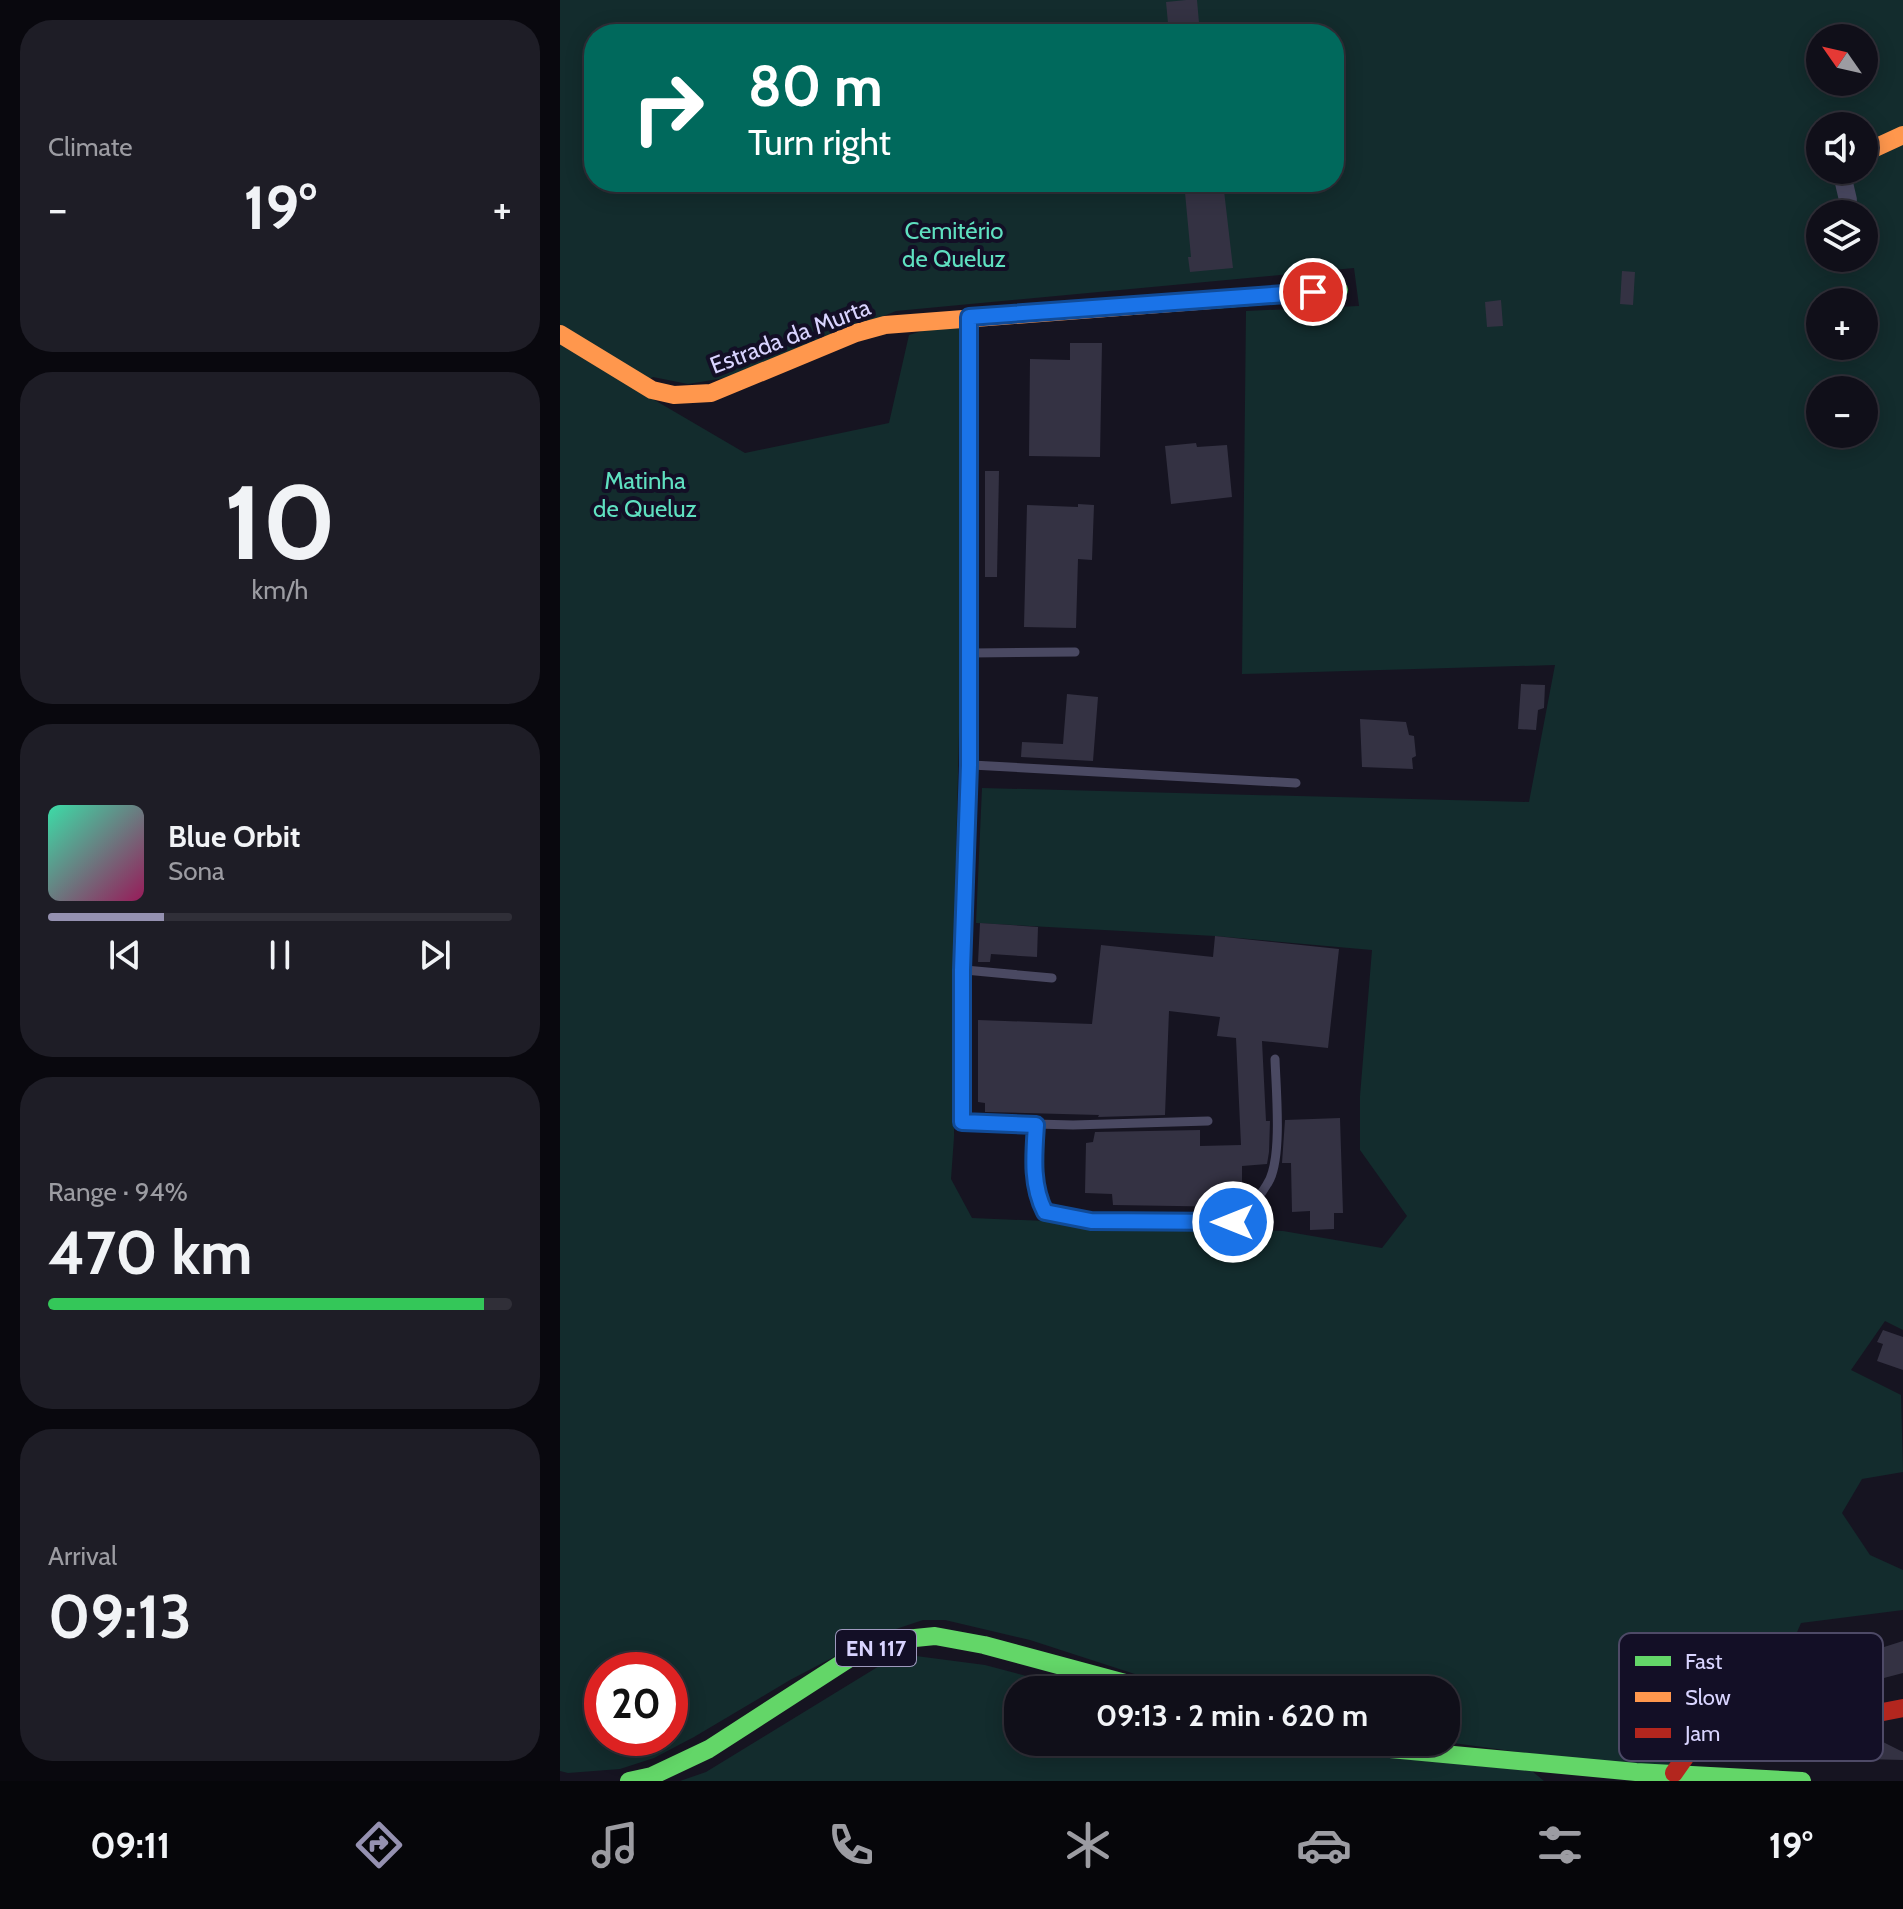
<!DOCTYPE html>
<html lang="en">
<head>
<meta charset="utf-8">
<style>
	:root { --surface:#100f19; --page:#1e1d26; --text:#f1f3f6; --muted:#9c9ca2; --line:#302f38; --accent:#9591b1 }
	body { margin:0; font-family:Cabin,sans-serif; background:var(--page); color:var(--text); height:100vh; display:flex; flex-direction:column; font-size:30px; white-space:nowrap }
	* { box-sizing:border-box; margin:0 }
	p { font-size:26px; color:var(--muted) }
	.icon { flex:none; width:44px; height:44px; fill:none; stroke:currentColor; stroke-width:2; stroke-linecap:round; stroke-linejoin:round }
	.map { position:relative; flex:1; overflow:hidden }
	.sheet { display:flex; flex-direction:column; gap:20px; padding:20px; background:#09080e; width:560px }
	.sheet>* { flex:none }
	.top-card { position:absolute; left:24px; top:24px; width:760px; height:168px; border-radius:32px; box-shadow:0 4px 20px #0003,0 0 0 2px var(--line); background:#00695c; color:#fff; overflow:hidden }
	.needle { width:52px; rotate:304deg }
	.fabs { position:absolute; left:1246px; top:24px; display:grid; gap:16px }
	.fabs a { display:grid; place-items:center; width:72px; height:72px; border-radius:50%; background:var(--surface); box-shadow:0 4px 20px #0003,0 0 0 2px var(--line); font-size:40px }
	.speed { position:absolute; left:24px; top:1652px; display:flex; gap:16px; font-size:40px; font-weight:700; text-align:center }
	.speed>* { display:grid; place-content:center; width:104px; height:104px; border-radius:50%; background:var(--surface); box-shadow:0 4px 20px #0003,0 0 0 2px var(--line); line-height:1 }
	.speed .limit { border:12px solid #d22; background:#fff; color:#111 }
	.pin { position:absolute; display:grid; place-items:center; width:68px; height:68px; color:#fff; margin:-34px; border:4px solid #fff; border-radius:50%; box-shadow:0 2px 8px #0007 }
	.me { position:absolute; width:88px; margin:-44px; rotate:270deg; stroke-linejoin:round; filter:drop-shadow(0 0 6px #0008) }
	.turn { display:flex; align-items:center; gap:28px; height:168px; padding:0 32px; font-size:36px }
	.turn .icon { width:104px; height:104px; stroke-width:2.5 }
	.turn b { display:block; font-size:56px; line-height:68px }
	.big { font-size:60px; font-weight:800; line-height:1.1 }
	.sheet .widget { flex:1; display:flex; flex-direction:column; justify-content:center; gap:12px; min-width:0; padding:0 28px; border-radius:32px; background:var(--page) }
	.sheet .dial { align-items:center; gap:0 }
	.dial b { font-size:104px; line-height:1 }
	.song { display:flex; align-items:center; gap:24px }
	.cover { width:96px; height:96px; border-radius:12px; background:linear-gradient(135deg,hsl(160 70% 55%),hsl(330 70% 35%)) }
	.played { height:8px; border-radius:4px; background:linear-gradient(90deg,var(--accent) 25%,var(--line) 25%) }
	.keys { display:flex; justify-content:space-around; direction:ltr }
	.heat { display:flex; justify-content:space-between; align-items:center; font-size:44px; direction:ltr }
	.charge { height:12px; border-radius:6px; background:linear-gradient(90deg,#34c759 94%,var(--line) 0) }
	.trip { position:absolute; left:444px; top:1676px; width:456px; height:80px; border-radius:32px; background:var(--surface); box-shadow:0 4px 20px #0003,0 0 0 2px var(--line); font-weight:800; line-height:80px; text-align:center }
	.menu { display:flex; height:128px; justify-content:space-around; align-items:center; background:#06060a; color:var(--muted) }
	.menu .icon { width:56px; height:56px }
	.menu .active { color:var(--accent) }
	.menu b { font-size:36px; color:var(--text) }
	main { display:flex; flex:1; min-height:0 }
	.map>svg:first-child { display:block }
	.green { fill:#132c2d; fill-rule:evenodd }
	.water { fill:#0b1e41 }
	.building { fill:#343243 }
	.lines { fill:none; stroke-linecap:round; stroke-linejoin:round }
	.lane { stroke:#4a4962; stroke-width:9 }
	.street { stroke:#4a4962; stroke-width:18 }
	.fast { stroke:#63d668; stroke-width:18 }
	.slow { stroke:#ff974d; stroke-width:18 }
	.jam { stroke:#b3261e; stroke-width:18 }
	.route-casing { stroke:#114b97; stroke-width:20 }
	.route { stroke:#1a73e8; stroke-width:14 }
	.labels { text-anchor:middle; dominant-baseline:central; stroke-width:8; stroke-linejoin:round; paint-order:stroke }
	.shield { fill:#130f26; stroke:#9e99be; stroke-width:2 }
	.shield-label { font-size:22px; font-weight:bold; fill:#d9d4ff }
	.park-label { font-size:24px; fill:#5fe0c0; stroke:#130f26 }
	.street-label { font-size:24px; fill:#d9d4ff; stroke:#130f26 }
	.key { fill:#130f26; stroke:#4e4a67; stroke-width:2 }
	.key-label { font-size:22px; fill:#d9d4ff }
</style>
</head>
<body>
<main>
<section class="sheet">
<div class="widget"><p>Climate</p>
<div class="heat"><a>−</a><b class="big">19°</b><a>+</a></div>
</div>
<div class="widget dial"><b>10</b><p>km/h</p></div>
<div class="widget">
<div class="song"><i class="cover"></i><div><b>Blue Orbit</b><p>Sona</p></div></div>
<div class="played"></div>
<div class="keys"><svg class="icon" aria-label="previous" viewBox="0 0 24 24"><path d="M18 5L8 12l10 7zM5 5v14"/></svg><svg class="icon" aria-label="pause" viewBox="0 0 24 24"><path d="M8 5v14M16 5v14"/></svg><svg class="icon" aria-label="next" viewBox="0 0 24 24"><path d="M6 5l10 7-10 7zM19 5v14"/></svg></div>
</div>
<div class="widget"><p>Range · 94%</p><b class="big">470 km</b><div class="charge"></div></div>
<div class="widget"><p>Arrival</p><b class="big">09:13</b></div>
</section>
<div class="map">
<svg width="1343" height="1781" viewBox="0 0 1343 1781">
	<rect width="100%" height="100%" fill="#161421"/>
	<g class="green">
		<path d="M0,0H1343V1330L1325,1321L1291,1370L1341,1395L1343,1472L1302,1479L1282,1513L1310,1555L1343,1570V1610L1241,1623L1228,1653L1220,1713L1131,1736L1114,1773L886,1742V1690H624L470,1640L385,1620H363L312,1637L230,1680L134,1737L94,1758L60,1769L8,1773L0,1771ZM34,34H774V182H34ZM1260,38H1304V82H1260ZM1260,126H1304V170H1260ZM1260,214H1304V258H1260ZM794,268L799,306L686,311L682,674L995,665L969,802L422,788L416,923L655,936L812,950L800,1096V1150L847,1216L822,1248L723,1231L412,1218L391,1179L394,1137L395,899L409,317L349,335L329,423L185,453L74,388L93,377L128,384L177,376L336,311ZM1260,302H1304V346H1260ZM1260,390H1304V434H1260ZM42,1670H110V1738H42Z"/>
		<polygon points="356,1656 425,1665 519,1690 458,1690 458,1742 710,1742 731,1748 972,1771 984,1781 120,1781 146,1772 329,1660"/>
	</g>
	<polygon class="water" points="1252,1632 1273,1633 1275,1638 1262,1644 1249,1645 1247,1638"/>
	<g class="building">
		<polygon points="626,0 637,0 640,34 609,34 606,2"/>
		<polygon points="624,182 663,182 673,268 630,272 628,257 631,257"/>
		<polygon points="1062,271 1075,272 1073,305 1060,304"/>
		<polygon points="941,300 943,326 927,327 925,302"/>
		<polygon points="510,343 542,343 540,457 469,456 470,359 510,360"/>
		<polygon points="636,443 637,447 667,445 672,497 611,504 605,446"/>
		<polygon points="425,471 439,471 437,577 425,577"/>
		<polygon points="518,504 534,505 532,560 518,559 516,628 464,627 467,505 518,507"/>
		<polygon points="961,684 985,685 984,708 978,710 976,730 958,729"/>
		<polygon points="507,694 538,697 533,761 461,757 462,742 503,744"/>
		<polygon points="800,719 846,722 849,735 854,736 856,756 852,758 853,769 802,767"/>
		<polygon points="420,923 478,927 477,957 431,954 430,962 418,962"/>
		<polygon points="655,936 779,949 768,1048 702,1041 706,1121 710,1121 709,1152 707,1164 682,1166 682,1204 679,1207 553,1205 552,1194 525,1193 526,1143 533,1142 535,1132 640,1130 640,1146 681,1145 676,1038 657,1036 660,1017 609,1011 605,1115 538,1117 539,1115 425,1112 425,1103 418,1102 418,1020 532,1024 541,945 653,957"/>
		<polygon points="780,1118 783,1213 774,1213 774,1229 750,1230 750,1211 732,1212 731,1163 722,1163 725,1120"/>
		<polygon points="1323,1330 1343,1337 1343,1370 1317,1361 1323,1344 1317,1342"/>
		<polygon points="1343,1641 1343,1673 1259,1695 1250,1663 1323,1644 1324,1647"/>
		<polygon points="1297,1733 1298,1739 1315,1738 1343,1752 1343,1760 1228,1757 1230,1746"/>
	</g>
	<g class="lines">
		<g class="lane">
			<polyline points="411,653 515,652"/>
			<polyline points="412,765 736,783"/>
			<polyline points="405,970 492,978"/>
			<polyline points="405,1122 513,1125 648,1121"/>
			<path d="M476,1125C474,1155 471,1185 485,1212L531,1221L673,1222C688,1209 701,1197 710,1179C722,1152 716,1090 715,1059"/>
		</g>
		<polyline class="street" points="1281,170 1288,200"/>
		<g class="fast">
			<polyline points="651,300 779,290"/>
			<polyline points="409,317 409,619"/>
			<polyline points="783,1742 798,1746 1076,1772 1242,1781"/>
			<polyline points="69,1781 92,1776 149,1749 290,1658 335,1640 375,1636 424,1645 591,1690"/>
		</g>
		<g class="slow">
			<polyline points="1304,153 1343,135"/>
			<polyline points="0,334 92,390 114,395 151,393 296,333 325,325 651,300"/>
		</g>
		<g class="jam">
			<polyline points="402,1122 402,970 409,765 409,619"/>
			<polyline points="1114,1773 1128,1753 1153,1745 1343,1708"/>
		</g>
	</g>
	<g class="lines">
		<g class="route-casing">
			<path id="route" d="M673,1222L531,1221L485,1212C471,1185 474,1155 476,1125L402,1122V970L409,765V317L753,292"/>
		</g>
		<use href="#route" class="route"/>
	</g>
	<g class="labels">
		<rect class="shield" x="276" y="1630" width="80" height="36" rx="6"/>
		<g class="shield-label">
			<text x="316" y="1648">EN 117</text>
		</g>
		<g class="park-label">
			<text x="394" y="230">Cemitério<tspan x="394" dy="28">de Queluz</tspan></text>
			<text x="85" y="480">Matinha<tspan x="85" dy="28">de Queluz</tspan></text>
		</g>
		<g class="street-label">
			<text transform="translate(230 336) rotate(-21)">Estrada da Murta</text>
		</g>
	</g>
	<rect x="1059" y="1633" width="264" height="128" rx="12" class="key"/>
	<rect x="1075" y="1656" width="36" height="10" fill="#63d668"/>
	<rect x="1075" y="1692" width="36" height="10" fill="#ff974d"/>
	<rect x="1075" y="1728" width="36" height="10" fill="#b3261e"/>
	<g class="key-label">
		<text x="1125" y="1669">Fast</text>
		<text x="1125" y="1705">Slow</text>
		<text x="1125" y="1741">Jam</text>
	</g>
</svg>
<div class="fabs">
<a><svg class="needle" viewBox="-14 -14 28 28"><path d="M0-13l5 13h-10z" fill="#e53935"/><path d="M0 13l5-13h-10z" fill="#9c9ca2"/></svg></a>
<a><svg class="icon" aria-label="sound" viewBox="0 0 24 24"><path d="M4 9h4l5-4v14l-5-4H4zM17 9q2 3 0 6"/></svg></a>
<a><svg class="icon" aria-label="layers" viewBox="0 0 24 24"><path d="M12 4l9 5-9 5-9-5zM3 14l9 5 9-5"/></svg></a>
<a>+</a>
<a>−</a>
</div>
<div class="speed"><div class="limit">20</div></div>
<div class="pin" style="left:753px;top:292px;background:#d93025"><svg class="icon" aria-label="arrive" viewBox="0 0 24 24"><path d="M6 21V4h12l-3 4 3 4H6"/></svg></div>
<svg class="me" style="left:673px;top:1222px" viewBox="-20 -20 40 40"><circle r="17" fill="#1a73e8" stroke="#fff" stroke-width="3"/><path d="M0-11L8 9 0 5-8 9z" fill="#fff"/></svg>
<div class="trip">09:13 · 2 min · 620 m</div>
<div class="top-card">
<div class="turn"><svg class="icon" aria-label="right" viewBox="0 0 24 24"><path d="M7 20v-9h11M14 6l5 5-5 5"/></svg><div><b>80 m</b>Turn right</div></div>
</div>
</div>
</main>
<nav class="menu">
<b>09:11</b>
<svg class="icon active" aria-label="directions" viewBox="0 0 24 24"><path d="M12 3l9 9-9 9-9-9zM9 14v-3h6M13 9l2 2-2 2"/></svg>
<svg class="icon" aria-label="music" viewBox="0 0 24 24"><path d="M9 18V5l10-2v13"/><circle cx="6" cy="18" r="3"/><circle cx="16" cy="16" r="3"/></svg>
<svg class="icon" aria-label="phone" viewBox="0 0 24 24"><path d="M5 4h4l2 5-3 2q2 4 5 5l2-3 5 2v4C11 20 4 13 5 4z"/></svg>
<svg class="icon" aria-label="climate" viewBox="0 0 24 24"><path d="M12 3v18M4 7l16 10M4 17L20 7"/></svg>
<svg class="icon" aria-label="car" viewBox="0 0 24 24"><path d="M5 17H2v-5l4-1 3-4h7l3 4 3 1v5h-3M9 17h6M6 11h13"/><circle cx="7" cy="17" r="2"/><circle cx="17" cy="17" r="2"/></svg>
<svg class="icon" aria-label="filters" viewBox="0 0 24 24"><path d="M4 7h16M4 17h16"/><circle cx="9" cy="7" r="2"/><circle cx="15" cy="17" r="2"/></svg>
<b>19°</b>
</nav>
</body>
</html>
